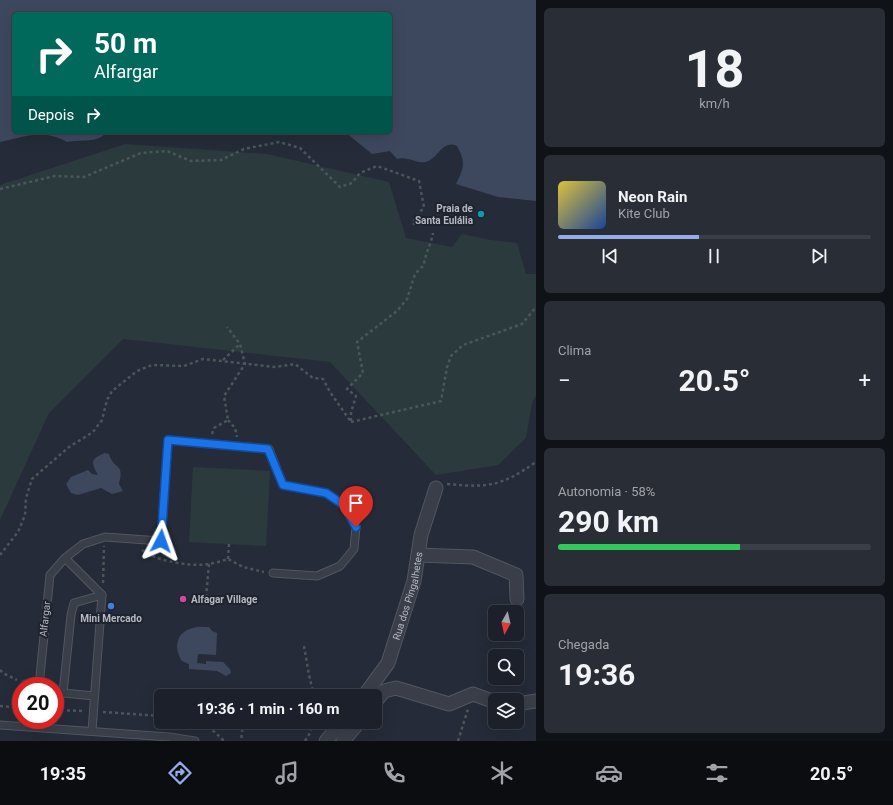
<!DOCTYPE html>
<html lang="pt">
<head>
<meta charset="utf-8">
<style>
	:root { --surface:#1c202a; --page:#292d36; --text:#f1f3f6; --muted:#a0a3a8; --line:#3a3e47; --accent:#94acea }
	body { margin:0; font-family:Roboto,sans-serif; background:var(--page); color:var(--text); height:100vh; display:flex; flex-direction:column; font-size:15px; white-space:nowrap }
	* { box-sizing:border-box; margin:0 }
	p { font-size:13px; color:var(--muted) }
	.icon { flex:none; width:22px; height:22px; fill:none; stroke:currentColor; stroke-width:2; stroke-linecap:round; stroke-linejoin:round }
	.map { position:relative; flex:1; overflow:hidden }
	.side { display:flex; flex-direction:column; gap:8px; padding:8px; background:#0f1217; width:357px }
	.side>* { flex:none }
	.banner { position:absolute; left:12px; top:12px; width:380px; height:122px; border-radius:6px; box-shadow:0 4px 16px #0002,0 0 0 1px var(--line); background:#00695c; color:#fff; overflow:hidden }
	.needle { width:26px; rotate:188deg }
	.tools { position:absolute; left:488px; top:605px; display:grid; gap:8px }
	.tools a { display:grid; place-items:center; width:36px; height:36px; border-radius:6px; background:var(--surface); box-shadow:0 4px 16px #0002,0 0 0 1px var(--line); font-size:20px }
	.speed { position:absolute; left:12px; top:677px; display:flex; gap:8px; font-size:20px; font-weight:700; text-align:center }
	.speed>* { display:grid; place-content:center; width:52px; height:52px; border-radius:50%; background:var(--surface); box-shadow:0 4px 16px #0002,0 0 0 1px var(--line); line-height:1 }
	.speed .limit { border:6px solid #d22; background:#fff; color:#111 }
	.pin { position:absolute; display:grid; place-items:center; width:34px; height:34px; color:#fff; margin:-41px -17px; border-radius:50% 50% 50% 0; rotate:-45deg; box-shadow:0 0 4px #0007 }
	.pin .icon { rotate:45deg }
	.me { position:absolute; width:44px; margin:-22px; rotate:4deg; stroke-linejoin:round; filter:drop-shadow(0 0 3px #0008) }
	.turn { display:flex; align-items:center; gap:14px; height:84px; padding:0 16px; font-size:18px }
	.turn .icon { width:52px; height:52px; stroke-width:2.5 }
	.turn b { display:block; font-size:28px; line-height:34px }
	.then { display:flex; align-items:center; height:38px; padding:0 16px; background:#0003; gap:8px; font-size:15px }
	.big { font-size:30px; font-weight:700; line-height:1.1 }
	.side .tile { flex:1; display:flex; flex-direction:column; justify-content:center; gap:6px; min-width:0; padding:0 14px; border-radius:6px; background:var(--page) }
	.side .dial { align-items:center; gap:0 }
	.dial b { font-size:52px; line-height:1 }
	.song { display:flex; align-items:center; gap:12px }
	.cover { width:48px; height:48px; border-radius:6px; background:linear-gradient(135deg,hsl(50 70% 55%),hsl(220 70% 35%)) }
	.played { height:4px; border-radius:2px; background:linear-gradient(90deg,var(--accent) 45%,var(--line) 45%) }
	.keys { display:flex; justify-content:space-around; direction:ltr }
	.heat { display:flex; justify-content:space-between; align-items:center; font-size:22px; direction:ltr }
	.charge { height:6px; border-radius:3px; background:linear-gradient(90deg,#34c759 58%,var(--line) 0) }
	.trip { position:absolute; left:154px; top:689px; width:228px; height:40px; border-radius:6px; background:var(--surface); box-shadow:0 4px 16px #0002,0 0 0 1px var(--line); font-weight:700; line-height:40px; text-align:center }
	.dock { display:flex; height:64px; justify-content:space-around; align-items:center; background:#0b0d11; color:var(--muted) }
	.dock .icon { width:28px; height:28px }
	.dock .on { color:var(--accent) }
	.dock b { font-size:18px; color:var(--text) }
	main { display:flex; flex:1; min-height:0 }
	.map>svg:first-child { display:block }
	.green { fill:#2b3b3d }
	.water { fill:#3d485f }
	.lines { fill:none; stroke-linecap:round; stroke-linejoin:round }
	.lane-casing { stroke:#515661; stroke-width:9 }
	.street-casing { stroke:#515661; stroke-width:15 }
	.path { stroke:#49575b; stroke-width:2.5; stroke-dasharray:3 3; stroke-linecap:butt }
	.lane { stroke:#393e49; stroke-width:7 }
	.street { stroke:#393e49; stroke-width:13 }
	.route-casing { stroke:#114b97; stroke-width:10 }
	.route { stroke:#1a73e8; stroke-width:7 }
	.culture-dot { fill:#0f9aa8; stroke:#1e232e; stroke-width:1.5 }
	.hotel-dot { fill:#d1479c; stroke:#1e232e; stroke-width:1.5 }
	.shop-dot { fill:#3f7fe0; stroke:#1e232e; stroke-width:1.5 }
	.labels { text-anchor:middle; dominant-baseline:central; stroke-width:4; stroke-linejoin:round; paint-order:stroke }
	.poi-label { font-size:10px; font-weight:bold; fill:#b4b9c4; stroke:#1e232e; text-anchor:end }
	.street-label { font-size:10px; fill:#b4b9c4; stroke:#1e232e }
</style>
</head>
<body>
<main>
<div class="map">
<svg width="536" height="741" viewBox="0 0 536 741">
	<rect width="100%" height="100%" fill="#252b38"/>
	<g class="green">
		<polygon points="125,144 267,154 389,182 406,238 452,247 462,234 491,240 517,243 526,274 536,274 536,395 532,403 526,438 498,465 436,475 330,362 123,339 49,413 0,520 0,185"/>
		<polygon points="193,467 270,471 266,546 189,542"/>
	</g>
	<g class="water">
		<path d="M0,0H536V201L498,197L456,184C464,168 466,162 457,146C442,139 438,160 425,162C416,164 409,156 397,159L390,151L372,154L345,132H390V14H14V132H107C97,144 80,139 67,142C42,128 26,137 0,142Z"/>
		<path d="M105,453L109,454C114,471 125,462 119,484L123,491L112,494L101,488L78,495L71,493L66,484L71,477L88,470L92,474L98,475C91,462 90,459 105,453Z"/>
		<path d="M209,627L212,631L217,633L216,655L198,654L197,663L206,664V661L223,662L230,669L231,673L226,676L217,671L189,669V664L182,661C174,649 175,632 193,628C198,626 204,627 209,627Z"/>
	</g>
	<g class="lines">
		<g class="lane-casing">
			<g id="lane">
				<polyline points="65,558 102,595"/>
				<polyline points="25,684 29,686"/>
				<polyline points="39,686 50,575 65,558 83,544 105,537 161,541 168,440 269,449 283,485 326,493 344,505 356,527 354,549 340,566 317,576 273,573"/>
				<polyline points="55,692 63,693"/>
				<polyline points="0,725 169,737 195,741"/>
				<polyline points="92,731 102,595 74,603 71,615 63,693 94,696"/>
			</g>
		</g>
		<g class="street-casing">
			<g id="street">
				<polyline points="418,555 473,557 516,575 517,599"/>
				<path id="s1" d="M364,696L388,663L414,581L421,535L436,488"/>
				<polyline points="375,702 384,691 396,688 449,704 473,694 495,702"/>
				<polyline points="517,704 536,701"/>
				<polyline points="326,741 342,722"/>
				<polyline points="343,741 359,722"/>
			</g>
		</g>
		<g class="path">
			<polyline points="0,189 55,176 84,177 141,153 167,151 191,161 221,160 244,149 279,142 300,148 340,187 352,183 360,173 377,166 419,181 424,207 412,223 421,225"/>
			<polyline points="223,360 240,344"/>
			<polyline points="228,420 235,428 237,437"/>
			<path d="M351,421V412L356,396L347,389L363,373L357,342L397,311L407,299L415,274L424,265C425,253 431,245 433,233"/>
			<polyline points="351,422 441,401 447,367 451,356 463,345 522,324 536,307"/>
			<polyline points="212,434 214,428 228,420 224,396 245,364 240,344 227,327"/>
			<path d="M447,484C488,488 502,486 536,462"/>
			<path d="M142,550C155,561 191,567 209,564C215,563 222,561 228,559L243,567L264,572"/>
			<polyline points="0,555 18,532 25,515 26,498 32,479 69,447 93,432 102,420 107,400 112,391 137,371 152,365 184,366 203,359 275,367 295,364 313,378 323,379 330,392 351,422"/>
			<polyline points="228,559 229,544"/>
			<polyline points="103,583 104,546"/>
			<polyline points="206,597 209,564"/>
			<polyline points="304,646 309,675 314,696"/>
			<polyline points="0,670 3,673 17,680"/>
			<polyline points="202,696 202,688"/>
			<polyline points="0,706 21,708"/>
			<polyline points="55,710 84,711"/>
			<polyline points="103,712 161,716"/>
			<polyline points="204,722 224,741"/>
			<polyline points="231,722 243,723 241,741"/>
			<polyline points="305,741 310,733 312,722"/>
			<polyline points="458,741 468,709"/>
		</g>
		<use href="#lane" class="lane"/>
		<use href="#street" class="street"/>
	</g>
	<g class="lines">
		<g class="route-casing">
			<polyline id="route" points="161,541 168,440 268,449 283,485 326,493 344,505 356,527"/>
		</g>
		<use href="#route" class="route"/>
	</g>
	<circle class="culture-dot" cx="481" cy="214" r="4"/>
	<circle class="hotel-dot" cx="183" cy="599" r="4"/>
	<circle class="shop-dot" cx="111" cy="606" r="4"/>
	<g class="labels">
		<g class="poi-label">
			<text x="473" y="208">Praia de<tspan x="473" dy="12">Santa Eulália</tspan></text>
			<text x="191" y="599" text-anchor="start">Alfagar Village</text>
			<text x="111" y="618" text-anchor="middle">Mini Mercado</text>
		</g>
		<g class="street-label">
			<text stroke="none"><textPath href="#s1" startOffset="111">Rua dos Pingalhetes</textPath></text>
			<text transform="translate(45 619) rotate(-84)">Alfargar</text>
		</g>
	</g>
</svg>
<div class="tools">
<a><svg class="needle" viewBox="-14 -14 28 28"><path d="M0-13l5 13h-10z" fill="#e53935"/><path d="M0 13l5-13h-10z" fill="#a0a3a8"/></svg></a>
<a><svg class="icon" aria-label="search" viewBox="0 0 24 24"><circle cx="10" cy="10" r="6"/><path d="M15 15l6 6"/></svg></a>
<a><svg class="icon" aria-label="layers" viewBox="0 0 24 24"><path d="M12 4l9 5-9 5-9-5zM3 14l9 5 9-5"/></svg></a>
</div>
<div class="speed"><div class="limit">20</div></div>
<div class="pin" style="left:356px;top:527px;background:#d93025"><svg class="icon" aria-label="arrive" viewBox="0 0 24 24"><path d="M6 21V4h12l-3 4 3 4H6"/></svg></div>
<svg class="me" style="left:161px;top:541px" viewBox="-20 -20 40 40"><path d="M0-17L14 15 0 8-14 15z" fill="#1a73e8" stroke="#fff" stroke-width="4"/></svg>
<div class="trip">19:36 · 1 min · 160 m</div>
<div class="banner">
<div class="turn"><svg class="icon" aria-label="right" viewBox="0 0 24 24"><path d="M7 20v-9h11M14 6l5 5-5 5"/></svg><div><b>50 m</b>Alfargar</div></div>
<div class="then">Depois<svg class="icon" aria-label="right" viewBox="0 0 24 24"><path d="M7 20v-9h11M14 6l5 5-5 5"/></svg></div>
</div>
</div>
<section class="side">
<div class="tile dial"><b>18</b><p>km/h</p></div>
<div class="tile">
<div class="song"><i class="cover"></i><div><b>Neon Rain</b><p>Kite Club</p></div></div>
<div class="played"></div>
<div class="keys"><svg class="icon" aria-label="previous" viewBox="0 0 24 24"><path d="M18 5L8 12l10 7zM5 5v14"/></svg><svg class="icon" aria-label="pause" viewBox="0 0 24 24"><path d="M8 5v14M16 5v14"/></svg><svg class="icon" aria-label="next" viewBox="0 0 24 24"><path d="M6 5l10 7-10 7zM19 5v14"/></svg></div>
</div>
<div class="tile"><p>Clima</p>
<div class="heat"><a>−</a><b class="big">20.5°</b><a>+</a></div>
</div>
<div class="tile"><p>Autonomia · 58%</p><b class="big">290 km</b><div class="charge"></div></div>
<div class="tile"><p>Chegada</p><b class="big">19:36</b></div>
</section>
</main>
<nav class="dock">
<b>19:35</b>
<svg class="icon on" aria-label="directions" viewBox="0 0 24 24"><path d="M12 3l9 9-9 9-9-9zM9 14v-3h6M13 9l2 2-2 2"/></svg>
<svg class="icon" aria-label="music" viewBox="0 0 24 24"><path d="M9 18V5l10-2v13"/><circle cx="6" cy="18" r="3"/><circle cx="16" cy="16" r="3"/></svg>
<svg class="icon" aria-label="phone" viewBox="0 0 24 24"><path d="M5 4h4l2 5-3 2q2 4 5 5l2-3 5 2v4C11 20 4 13 5 4z"/></svg>
<svg class="icon" aria-label="climate" viewBox="0 0 24 24"><path d="M12 3v18M4 7l16 10M4 17L20 7"/></svg>
<svg class="icon" aria-label="car" viewBox="0 0 24 24"><path d="M5 17H2v-5l4-1 3-4h7l3 4 3 1v5h-3M9 17h6M6 11h13"/><circle cx="7" cy="17" r="2"/><circle cx="17" cy="17" r="2"/></svg>
<svg class="icon" aria-label="filters" viewBox="0 0 24 24"><path d="M4 7h16M4 17h16"/><circle cx="9" cy="7" r="2"/><circle cx="15" cy="17" r="2"/></svg>
<b>20.5°</b>
</nav>
</body>
</html>
